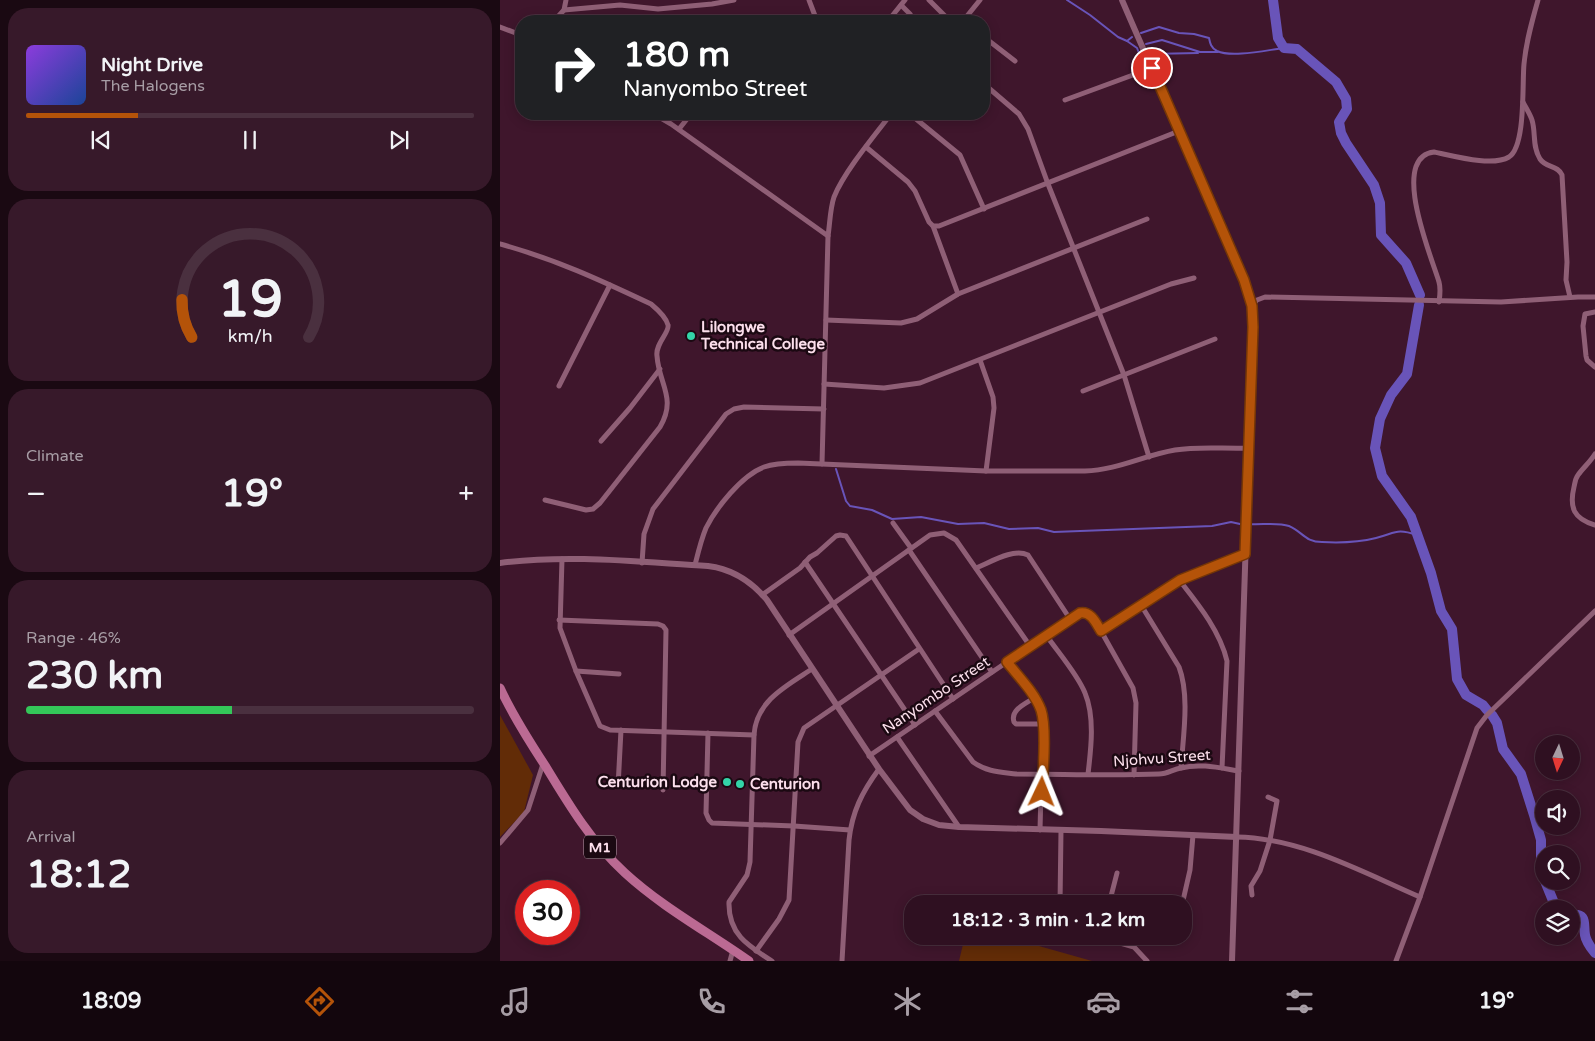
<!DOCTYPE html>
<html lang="en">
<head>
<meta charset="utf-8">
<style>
	:root { --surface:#2f1021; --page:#37192a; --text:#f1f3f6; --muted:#a79da5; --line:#4a303f; --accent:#b45309 }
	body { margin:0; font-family:"Varela Round",sans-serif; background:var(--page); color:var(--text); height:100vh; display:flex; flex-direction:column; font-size:19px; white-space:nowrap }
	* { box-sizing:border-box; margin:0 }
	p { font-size:16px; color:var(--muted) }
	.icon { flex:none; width:28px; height:28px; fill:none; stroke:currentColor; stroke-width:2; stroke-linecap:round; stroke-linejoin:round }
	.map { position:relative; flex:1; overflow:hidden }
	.drawer { display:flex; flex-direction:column; gap:8px; padding:8px; background:#1a0912; width:500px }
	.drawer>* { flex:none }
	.guide { position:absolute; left:15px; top:15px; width:475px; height:105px; border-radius:20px; box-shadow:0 2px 12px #0003,0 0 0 1px var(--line); background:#202124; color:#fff; overflow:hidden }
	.needle { width:32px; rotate:184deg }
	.controls { position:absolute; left:1035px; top:735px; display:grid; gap:10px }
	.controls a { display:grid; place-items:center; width:45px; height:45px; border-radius:50%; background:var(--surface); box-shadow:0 2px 12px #0003,0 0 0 1px var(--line); font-size:25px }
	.speed { position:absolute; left:15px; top:880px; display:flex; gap:10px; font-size:25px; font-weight:700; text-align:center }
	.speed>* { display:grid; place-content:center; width:65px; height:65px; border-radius:50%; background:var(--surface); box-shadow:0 2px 12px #0003,0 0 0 1px var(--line); line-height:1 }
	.speed .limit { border:8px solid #d22; background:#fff; color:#111 }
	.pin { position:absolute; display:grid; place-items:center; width:42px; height:42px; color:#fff; margin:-21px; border:2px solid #fff; border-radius:50%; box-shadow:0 1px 5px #0007 }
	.me { position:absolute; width:55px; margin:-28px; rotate:2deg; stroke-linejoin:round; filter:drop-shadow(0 0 4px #0008) }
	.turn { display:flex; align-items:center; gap:18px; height:105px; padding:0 25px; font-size:22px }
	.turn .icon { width:65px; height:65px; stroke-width:2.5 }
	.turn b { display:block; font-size:35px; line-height:42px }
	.big { font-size:38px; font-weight:700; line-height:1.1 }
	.drawer .card { flex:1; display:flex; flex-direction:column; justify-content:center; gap:8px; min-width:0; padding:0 18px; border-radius:20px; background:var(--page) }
	.drawer .dial { align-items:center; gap:0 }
	.dial svg { height:130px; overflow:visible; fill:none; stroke:var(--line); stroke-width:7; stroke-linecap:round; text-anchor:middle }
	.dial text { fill:var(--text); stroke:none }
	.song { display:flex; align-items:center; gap:15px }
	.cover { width:60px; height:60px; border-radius:8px; background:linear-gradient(135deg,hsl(270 70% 55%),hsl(220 70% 35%)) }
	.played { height:5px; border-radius:2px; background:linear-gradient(90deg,var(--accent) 25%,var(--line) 25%) }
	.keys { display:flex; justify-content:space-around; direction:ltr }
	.heat { display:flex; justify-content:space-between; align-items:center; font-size:28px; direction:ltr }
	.charge { height:8px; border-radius:4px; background:linear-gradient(90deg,#34c759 46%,var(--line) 0) }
	.trip { position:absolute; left:404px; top:895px; width:288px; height:50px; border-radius:20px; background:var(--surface); box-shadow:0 2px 12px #0003,0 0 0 1px var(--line); font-weight:700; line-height:50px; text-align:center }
	.dock { display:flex; height:80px; justify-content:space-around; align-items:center; background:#13060d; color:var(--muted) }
	.dock .icon { width:35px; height:35px }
	.dock .active { color:var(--accent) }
	.dock b { font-size:22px; color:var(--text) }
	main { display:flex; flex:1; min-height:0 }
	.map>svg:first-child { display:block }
	.green { fill:#622c07 }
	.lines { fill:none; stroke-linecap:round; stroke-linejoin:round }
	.stream { stroke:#6954b9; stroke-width:2 }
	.river { stroke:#6954b9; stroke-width:10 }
	.minor { stroke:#8f5f76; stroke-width:5 }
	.tertiary { stroke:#8f5f76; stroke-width:6 }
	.trunk { stroke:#bb6a93; stroke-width:9 }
	.route-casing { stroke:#753606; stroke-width:12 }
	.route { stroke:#b45309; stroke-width:9 }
	.poi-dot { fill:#33d4a8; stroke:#1b0912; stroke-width:2 }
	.labels { text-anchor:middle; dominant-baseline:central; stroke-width:5; stroke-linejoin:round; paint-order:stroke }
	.shield { fill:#1b0912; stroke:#b89fab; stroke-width:1 }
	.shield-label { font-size:14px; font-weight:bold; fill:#fcdfec }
	.poi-label { font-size:15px; font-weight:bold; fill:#fcdfec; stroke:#1b0912; text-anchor:start }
	.street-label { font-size:15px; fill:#fcdfec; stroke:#1b0912 }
</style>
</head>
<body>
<main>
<section class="drawer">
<div class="card">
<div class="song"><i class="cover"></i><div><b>Night Drive</b><p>The Halogens</p></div></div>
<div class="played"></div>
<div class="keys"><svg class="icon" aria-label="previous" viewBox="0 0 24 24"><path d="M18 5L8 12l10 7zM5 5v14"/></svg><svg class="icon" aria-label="pause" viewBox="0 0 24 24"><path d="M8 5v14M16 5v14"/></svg><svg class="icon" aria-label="next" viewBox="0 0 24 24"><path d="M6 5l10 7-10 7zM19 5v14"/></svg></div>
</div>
<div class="card dial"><svg viewBox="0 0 100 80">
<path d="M14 69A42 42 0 1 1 86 69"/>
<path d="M14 69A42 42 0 0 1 8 46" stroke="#b45309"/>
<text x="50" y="56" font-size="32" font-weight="700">19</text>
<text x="50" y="72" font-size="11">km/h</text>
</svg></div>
<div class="card"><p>Climate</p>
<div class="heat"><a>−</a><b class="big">19°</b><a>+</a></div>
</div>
<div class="card"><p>Range · 46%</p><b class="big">230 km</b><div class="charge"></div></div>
<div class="card"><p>Arrival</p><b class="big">18:12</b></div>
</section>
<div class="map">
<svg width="1095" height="961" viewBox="0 0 1095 961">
	<rect width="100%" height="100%" fill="#3f162c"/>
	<g class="green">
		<polygon points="0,715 33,775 24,812 0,837"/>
		<polygon points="465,936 504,936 592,961 459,961"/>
	</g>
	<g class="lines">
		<g class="stream">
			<polyline points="567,0 590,15 618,37 627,41 632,37"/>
			<path d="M641,33L659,27L679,33L694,34L709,38C710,43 711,48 717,51C732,58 767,50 784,48"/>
			<polyline points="627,41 637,48 641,58"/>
			<polyline points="646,44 662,40 700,52 718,52"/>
			<polyline points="650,54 698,53"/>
			<polyline points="336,469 346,501 350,506 372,510 392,519 421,517 458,524 484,523 509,529 538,528 554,532 712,526 731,522 740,524"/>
			<path d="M750,524C761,525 778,522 789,526C803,532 805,542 822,542C840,543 860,542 876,538C896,533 896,528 917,535"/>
		</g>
		<g class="river">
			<polyline points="773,0 778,38 784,48 797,49 836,82 846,99 847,109 839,122 841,133 846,143 874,185 880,203 881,235 906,263 920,295"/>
			<polyline points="919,305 907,374 891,395 880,419 875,448 882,476 911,517 931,573 941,611 952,629 957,679 966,695 983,705 987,710"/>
			<polyline points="992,715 997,723 1003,749 1021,774 1034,815 1041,840 1041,867 1044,877"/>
			<polyline points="1045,881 1054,903 1059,909"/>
			<path d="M1071,915C1088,913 1083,924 1085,935C1086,941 1091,948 1095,953"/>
		</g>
		<g class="minor">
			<polyline points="309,0 317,21"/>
			<polyline points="429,0 450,21"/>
			<polyline points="401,5 410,14 414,21"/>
			<polyline points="64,10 120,5 158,9 212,4 234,0"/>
			<polyline points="54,21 64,10 66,0"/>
			<polyline points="388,21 405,0"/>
			<polyline points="463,21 480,0"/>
			<polyline points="0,27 21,35"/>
			<polyline points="484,37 515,61"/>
			<polyline points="484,84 519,114 528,129 548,184 624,375 649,457"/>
			<polyline points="565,100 652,68"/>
			<path d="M1023,102C1026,108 1030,114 1032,120C1036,133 1032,146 1040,159C1046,168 1058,165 1062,175L1067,262L1066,280L1070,297"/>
			<polyline points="154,114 171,124 328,236"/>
			<polyline points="352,114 353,118"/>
			<polyline points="410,114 460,155 484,209"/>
			<polyline points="179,129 191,114"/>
			<polyline points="366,147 408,182 415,191 429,222 433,226 439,226 679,131"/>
			<polyline points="433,226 458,294"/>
			<path d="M0,244C55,259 100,280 151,304C157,309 166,317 168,325C170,332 155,344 157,356C159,385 177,398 160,427L100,503L93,509L86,510L45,500"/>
			<path d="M939,302C940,295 941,289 939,282C932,258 889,157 934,152C954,156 992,167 1009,157C1026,146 1022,83 1024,64C1026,42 1032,21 1038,0"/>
			<polyline points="752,306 757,300 765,297 1001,302 1078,297 1095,297"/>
			<polyline points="1095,312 1085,314 1083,326 1086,356 1087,360 1095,367"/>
			<polyline points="326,320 401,323 417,319 458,294 647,219"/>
			<polyline points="480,360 493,397 494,408 486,471"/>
			<polyline points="324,384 384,388 420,383 671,284 694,278"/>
			<polyline points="59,386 110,285"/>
			<polyline points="583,391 715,339"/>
			<polyline points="101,441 130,408 160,369"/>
			<path d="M1095,454C1090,462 1083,468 1078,475C1075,479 1075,483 1074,487C1069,508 1074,519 1095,525"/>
			<path d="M322,464L328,236C330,223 330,209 334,197C344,172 374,136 391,114"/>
			<polyline points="393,523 411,548"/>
			<polyline points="409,550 492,672"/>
			<polyline points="62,559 60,628 76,671 100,726 110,730 254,735"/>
			<polyline points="305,562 415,725"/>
			<polyline points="142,563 144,534 153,509 226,414 234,409 244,407 324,409"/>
			<path d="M195,565C198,553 201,540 206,528C216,508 242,475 264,467C275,463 287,463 298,463L486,471H585C617,470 645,455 675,450C699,446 725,449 749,448"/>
			<path d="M476,568C491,562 513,548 528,555L570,619"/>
			<path d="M680,581C698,604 720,631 727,661L722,768"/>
			<polyline points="262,595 300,568 310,557 317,553 336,536 340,535 346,536 453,699"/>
			<path d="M641,605L679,667C690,696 683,737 681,768"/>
			<polyline points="59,620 158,624 163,626 166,630 163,790"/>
			<polyline points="601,631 680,581 745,554"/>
			<polyline points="289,635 430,535 444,533 456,540 530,646"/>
			<path d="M546,635C558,652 578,675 585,693C595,717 591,749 588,774"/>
			<polyline points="507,662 538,703 543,716 540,830"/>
			<polyline points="76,671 119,674"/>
			<path d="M534,698C525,704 510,710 514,722L516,724H544"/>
			<path d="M435,711L473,762C487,772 500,772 516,774C564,774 612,776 659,774C668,774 673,769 681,768C700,763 720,768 739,771"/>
			<polyline points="208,733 206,813 209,820 212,823 294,826 350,830"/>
			<polyline points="397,737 459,827"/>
			<polyline points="369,756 570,619 584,612 590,614 601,631 633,688 636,703 634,775"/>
			<polyline points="118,787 121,730"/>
			<path d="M737,837C801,838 862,872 920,897"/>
			<polyline points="0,843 28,810 43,764"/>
			<polyline points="752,895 751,886 760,871 770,840 777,801 768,797"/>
			<polyline points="560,904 561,830"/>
			<polyline points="609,904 617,873"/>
			<polyline points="682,905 690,870 693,835"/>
			<polyline points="596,936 634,947 647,961"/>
			<polyline points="256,951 279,919 289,900 298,742 304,728 419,649"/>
			<polyline points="230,961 233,950"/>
			<path d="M272,961C248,946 228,934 229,902L247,875L250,862L254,735C256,701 286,686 312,669"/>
			<path d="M342,961L349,840C352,812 362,792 379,769"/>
			<polyline points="896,961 920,897 977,728 987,715 1095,611"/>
		</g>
		<g class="tertiary">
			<path d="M622,0C649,63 677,125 705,188C723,229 752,282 753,327L732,961"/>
			<path d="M0,563C69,554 139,562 208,566C233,569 251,581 267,600L379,769L410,810L423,819L439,825L459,827L601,831L737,837"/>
		</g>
		<path class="trunk" d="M0,688C13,716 29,741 46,767C69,805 92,843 125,873C162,907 208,932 249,961"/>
	</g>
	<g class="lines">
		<g class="route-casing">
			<path id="route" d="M542,792C543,772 547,728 541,710C535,693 518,676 507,662L580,613C591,611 596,623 601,631L680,580L745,554L753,327L752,306L744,280L652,68"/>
		</g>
		<use href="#route" class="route"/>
	</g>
	<g class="poi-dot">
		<circle cx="191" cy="336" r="5"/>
		<circle cx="227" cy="782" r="5"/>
		<circle cx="240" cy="784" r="5"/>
	</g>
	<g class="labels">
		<rect class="shield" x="84" y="835.5" width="32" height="23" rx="4"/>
		<g class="shield-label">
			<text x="100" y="847">M1</text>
		</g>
		<g class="poi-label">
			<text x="201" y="327">Lilongwe<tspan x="201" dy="17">Technical College</tspan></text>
			<text x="217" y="782" text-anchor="end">Centurion Lodge</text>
			<text x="250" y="784">Centurion</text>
		</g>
		<g class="street-label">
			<text transform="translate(436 695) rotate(-34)">Nanyombo Street</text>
			<text transform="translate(662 758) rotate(-4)">Njohvu Street</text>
		</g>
	</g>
</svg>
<div class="controls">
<a><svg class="needle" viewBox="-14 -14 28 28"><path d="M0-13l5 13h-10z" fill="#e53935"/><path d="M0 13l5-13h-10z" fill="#a79da5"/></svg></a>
<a><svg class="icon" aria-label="sound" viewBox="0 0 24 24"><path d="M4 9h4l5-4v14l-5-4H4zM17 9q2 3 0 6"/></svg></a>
<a><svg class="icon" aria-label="search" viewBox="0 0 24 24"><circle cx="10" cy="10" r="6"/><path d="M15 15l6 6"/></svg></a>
<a><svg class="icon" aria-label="layers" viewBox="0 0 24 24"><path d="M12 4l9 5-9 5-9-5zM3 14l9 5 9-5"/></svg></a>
</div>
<div class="speed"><div class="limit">30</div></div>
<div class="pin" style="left:652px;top:68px;background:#d93025"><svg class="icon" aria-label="arrive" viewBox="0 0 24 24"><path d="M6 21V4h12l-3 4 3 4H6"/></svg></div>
<svg class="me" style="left:542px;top:792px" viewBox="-20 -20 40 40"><path d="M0-17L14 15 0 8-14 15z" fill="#b45309" stroke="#fff" stroke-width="4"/></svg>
<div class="trip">18:12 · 3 min · 1.2 km</div>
<div class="guide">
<div class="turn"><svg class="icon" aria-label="right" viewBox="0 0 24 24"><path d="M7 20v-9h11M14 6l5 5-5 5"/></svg><div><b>180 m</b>Nanyombo Street</div></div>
</div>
</div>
</main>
<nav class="dock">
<b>18:09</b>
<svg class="icon active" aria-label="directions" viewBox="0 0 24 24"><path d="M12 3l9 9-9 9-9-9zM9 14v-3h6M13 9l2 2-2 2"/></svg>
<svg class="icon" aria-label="music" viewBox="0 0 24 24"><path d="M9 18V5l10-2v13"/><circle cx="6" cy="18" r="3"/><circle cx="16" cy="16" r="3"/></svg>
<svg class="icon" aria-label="phone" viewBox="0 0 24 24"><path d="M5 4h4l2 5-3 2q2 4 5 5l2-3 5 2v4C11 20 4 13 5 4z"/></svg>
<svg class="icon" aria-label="climate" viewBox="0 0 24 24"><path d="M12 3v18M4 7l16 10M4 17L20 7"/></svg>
<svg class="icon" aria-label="car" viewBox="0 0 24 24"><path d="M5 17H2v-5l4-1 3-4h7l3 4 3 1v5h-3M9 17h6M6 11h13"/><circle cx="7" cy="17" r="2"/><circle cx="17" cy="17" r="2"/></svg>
<svg class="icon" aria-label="filters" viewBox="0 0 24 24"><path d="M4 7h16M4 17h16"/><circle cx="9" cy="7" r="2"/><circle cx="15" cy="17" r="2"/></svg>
<b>19°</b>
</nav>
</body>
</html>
